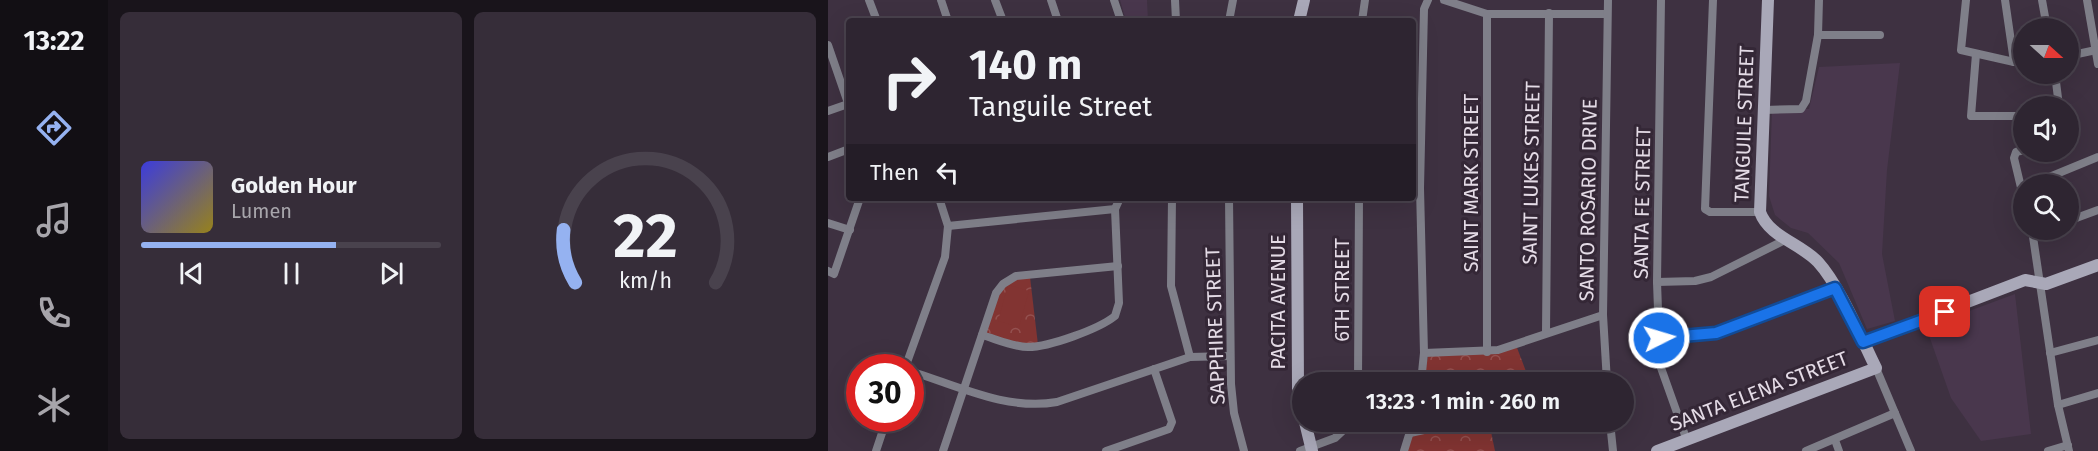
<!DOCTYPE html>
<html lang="en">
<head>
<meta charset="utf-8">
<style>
	:root { --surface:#2e2531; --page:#362d39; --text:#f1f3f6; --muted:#a7a5ab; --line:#49424d; --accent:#95b2f1 }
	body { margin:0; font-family:"Fira Sans",sans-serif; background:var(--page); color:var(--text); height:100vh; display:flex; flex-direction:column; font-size:22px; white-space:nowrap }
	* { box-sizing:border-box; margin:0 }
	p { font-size:20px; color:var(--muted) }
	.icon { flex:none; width:33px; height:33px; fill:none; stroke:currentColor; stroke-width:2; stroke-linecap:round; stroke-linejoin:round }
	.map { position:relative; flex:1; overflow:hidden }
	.sheet { display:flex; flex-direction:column; gap:12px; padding:12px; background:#19141b; width:720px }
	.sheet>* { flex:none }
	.hud { position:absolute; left:18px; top:18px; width:570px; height:183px; border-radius:6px; box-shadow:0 6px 24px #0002,0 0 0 2px var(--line); background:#2e2531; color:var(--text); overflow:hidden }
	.needle { width:39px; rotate:111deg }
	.fabs { position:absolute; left:1185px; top:18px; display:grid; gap:12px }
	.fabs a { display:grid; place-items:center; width:66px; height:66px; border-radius:50%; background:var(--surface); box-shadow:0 6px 24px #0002,0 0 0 2px var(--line); font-size:30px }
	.speed { position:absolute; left:18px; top:354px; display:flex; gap:12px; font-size:30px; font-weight:700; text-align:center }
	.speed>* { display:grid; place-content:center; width:78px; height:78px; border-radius:50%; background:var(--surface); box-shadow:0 6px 24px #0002,0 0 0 2px var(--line); line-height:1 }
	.speed .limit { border:9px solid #d22; background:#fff; color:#111 }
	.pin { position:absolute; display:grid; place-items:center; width:51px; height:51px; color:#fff; margin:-26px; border-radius:12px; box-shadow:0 3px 9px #0006 }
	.me { position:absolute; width:66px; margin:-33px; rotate:85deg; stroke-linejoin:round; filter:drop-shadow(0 0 4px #0008) }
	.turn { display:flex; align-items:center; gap:21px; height:126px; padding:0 24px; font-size:27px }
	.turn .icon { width:78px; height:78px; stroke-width:2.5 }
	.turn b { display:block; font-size:42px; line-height:51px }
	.then { display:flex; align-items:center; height:57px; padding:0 24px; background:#0003; gap:12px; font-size:22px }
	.sheet .widget { flex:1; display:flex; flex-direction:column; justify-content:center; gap:9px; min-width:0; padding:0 21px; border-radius:9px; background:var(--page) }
	.sheet .dial { align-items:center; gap:0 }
	.dial svg { height:156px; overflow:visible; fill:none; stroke:var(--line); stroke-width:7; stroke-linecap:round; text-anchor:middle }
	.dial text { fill:var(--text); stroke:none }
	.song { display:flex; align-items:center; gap:18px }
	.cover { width:72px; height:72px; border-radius:9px; background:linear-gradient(135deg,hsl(240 70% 55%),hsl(50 70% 35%)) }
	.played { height:6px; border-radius:3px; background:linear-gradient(90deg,var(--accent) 65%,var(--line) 65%) }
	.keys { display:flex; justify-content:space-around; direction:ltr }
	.sheet .tiles { flex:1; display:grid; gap:12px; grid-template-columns:repeat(2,1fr) }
	.trip { position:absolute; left:464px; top:372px; width:342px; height:60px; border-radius:30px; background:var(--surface); box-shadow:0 6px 24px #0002,0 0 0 2px var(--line); font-weight:600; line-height:60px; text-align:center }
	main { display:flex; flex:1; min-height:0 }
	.menu { display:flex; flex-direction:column; width:108px; justify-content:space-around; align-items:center; background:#120f14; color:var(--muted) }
	.menu .icon { width:42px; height:42px }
	.menu .on { color:var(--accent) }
	.menu b { font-size:27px; color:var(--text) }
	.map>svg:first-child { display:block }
	.built { fill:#49374d }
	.park { fill:url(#park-crowns) }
	.pitch { fill:#823432 }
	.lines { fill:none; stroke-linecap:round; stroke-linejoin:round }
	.street { stroke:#7f7f89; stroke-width:8 }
	.secondary { stroke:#a9a8b8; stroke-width:12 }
	.route-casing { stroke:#114b97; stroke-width:15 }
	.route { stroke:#1a73e8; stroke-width:10 }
	.labels { text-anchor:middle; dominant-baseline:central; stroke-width:6; stroke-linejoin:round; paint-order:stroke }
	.street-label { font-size:20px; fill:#e4dbe6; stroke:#342736 }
</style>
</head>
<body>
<main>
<nav class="menu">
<b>13:22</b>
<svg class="icon on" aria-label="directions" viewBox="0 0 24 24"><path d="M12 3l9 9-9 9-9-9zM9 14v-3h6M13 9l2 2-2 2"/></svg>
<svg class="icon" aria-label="music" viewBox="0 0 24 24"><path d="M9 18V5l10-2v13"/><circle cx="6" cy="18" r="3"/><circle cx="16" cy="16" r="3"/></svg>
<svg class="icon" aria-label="phone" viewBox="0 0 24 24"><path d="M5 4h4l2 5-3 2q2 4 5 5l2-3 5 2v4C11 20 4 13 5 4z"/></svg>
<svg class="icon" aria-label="climate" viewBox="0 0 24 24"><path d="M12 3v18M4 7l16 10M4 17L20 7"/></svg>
</nav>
<section class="sheet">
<div class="tiles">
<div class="widget">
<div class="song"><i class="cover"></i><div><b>Golden Hour</b><p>Lumen</p></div></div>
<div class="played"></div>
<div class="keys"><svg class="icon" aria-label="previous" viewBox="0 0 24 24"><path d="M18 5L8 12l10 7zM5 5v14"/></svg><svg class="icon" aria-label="pause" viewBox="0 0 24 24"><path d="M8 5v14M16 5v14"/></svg><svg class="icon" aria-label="next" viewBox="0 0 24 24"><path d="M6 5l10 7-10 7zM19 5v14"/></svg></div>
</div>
<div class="widget dial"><svg viewBox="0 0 100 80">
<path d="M14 69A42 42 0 1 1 86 69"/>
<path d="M14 69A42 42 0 0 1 8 42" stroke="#95b2f1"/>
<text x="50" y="56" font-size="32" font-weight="700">22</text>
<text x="50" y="72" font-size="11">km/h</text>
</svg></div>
</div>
</section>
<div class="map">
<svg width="1270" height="451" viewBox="0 0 1270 451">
	<defs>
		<pattern id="park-crowns" width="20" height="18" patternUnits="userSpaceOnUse" patternTransform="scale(1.5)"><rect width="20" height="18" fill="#823432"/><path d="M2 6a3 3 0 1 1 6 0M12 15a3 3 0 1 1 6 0" fill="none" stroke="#945150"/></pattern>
	</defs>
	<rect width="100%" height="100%" fill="#3e3141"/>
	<g class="built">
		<polygon points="292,0 319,0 320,21 298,21"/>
		<polygon points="1072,63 1059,170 1054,254 1067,321 1039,329 1011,263 980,233 963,228 947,215 941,196 944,109 981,109 991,67"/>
		<polygon points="1187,294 1203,434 1153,441 1123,398 1098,327"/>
	</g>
	<g class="park">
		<polygon points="188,276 202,277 210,345 197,347 154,335 168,293"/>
		<polygon points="688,345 702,382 595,382 600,356"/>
		<polygon points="637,422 661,422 667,451 576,451 582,433"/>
	</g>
	<polygon class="pitch" points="180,285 201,291 191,327 170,321"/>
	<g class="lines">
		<g class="street">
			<polyline points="41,0 49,21"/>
			<polyline points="113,0 120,21"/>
			<polyline points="167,0 175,21"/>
			<polyline points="223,0 230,21"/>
			<polyline points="286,0 293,21"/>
			<polyline points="347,0 348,21"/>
			<polyline points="616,0 659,14 779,14"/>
			<polyline points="833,0 829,282 832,365 858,438"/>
			<polyline points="885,0 877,209 882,212 932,212"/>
			<polyline points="1138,0 1133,50 1186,62 1196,62"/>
			<polyline points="1177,0 1186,62"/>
			<polyline points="1214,0 1219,28"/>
			<polyline points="1259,0 1270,64"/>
			<polyline points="659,14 659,352"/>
			<polyline points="401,21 405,0"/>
			<polyline points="534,21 537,0"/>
			<polyline points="990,35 1052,35"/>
			<polyline points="0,45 21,106"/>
			<polyline points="1148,54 1143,116 1196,116"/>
			<polyline points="1240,56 1268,50"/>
			<polyline points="1227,74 1231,106"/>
			<polyline points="936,110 973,109 978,101 990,35 991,0"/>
			<polyline points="0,111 20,104"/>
			<polyline points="1196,150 1188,152 1186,158 1196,200"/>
			<polyline points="0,157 21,149"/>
			<polyline points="1204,184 1270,157"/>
			<polyline points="344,198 343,286 362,357"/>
			<polyline points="401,198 403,384 406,413 416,451"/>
			<polyline points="1240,221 1270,210"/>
			<polyline points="0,223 22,230"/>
			<polyline points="120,226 287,209"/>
			<polyline points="1204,230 1230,405 1241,451"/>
			<polyline points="1205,234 1217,230"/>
			<polyline points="0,271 6,274 32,198"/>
			<polyline points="829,282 867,281 883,277 959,239"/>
			<polyline points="718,333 721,13"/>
			<path d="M154,335C168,339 185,347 200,347C221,347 271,329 287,316L291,303L287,209L292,198"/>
			<polyline points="831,338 888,333 1007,288"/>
			<polyline points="596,353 670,350 775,315"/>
			<polyline points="1222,353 1270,340"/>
			<polyline points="77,368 117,257 120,226 111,198"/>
			<polyline points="1048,368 1083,451"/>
			<path d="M82,371C130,386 179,411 229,402L362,357L402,356"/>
			<polyline points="530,382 531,198"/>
			<polyline points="593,382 596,353 592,188 596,9 600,0"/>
			<polyline points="753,382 778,374"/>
			<polyline points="779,382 775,315 780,0"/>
			<polyline points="1230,405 1270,393"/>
			<polyline points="782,422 785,451"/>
			<polyline points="582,433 633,422"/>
			<polyline points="1007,440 1011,451"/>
			<polyline points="48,451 59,418"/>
			<polyline points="115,451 168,293 175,284 188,276 290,266"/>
			<polyline points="278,451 341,429 344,422 326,369"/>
			<polyline points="472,451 507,438 524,422"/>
			<polyline points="576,451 585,422"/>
			<polyline points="978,451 1067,413"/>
			<polyline points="1220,451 1240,445"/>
		</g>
		<g class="secondary">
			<polyline points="471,21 476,0"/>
			<polyline points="469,198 470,388 474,405"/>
			<polyline points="1035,342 1197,280 1218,284 1270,265"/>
			<polyline points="477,422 484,451"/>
			<path d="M829,451L1048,368C1033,338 1012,286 990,262C972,243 941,237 932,212L940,0"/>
		</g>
	</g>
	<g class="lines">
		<g class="route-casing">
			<polyline id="route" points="831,338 888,333 1007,288 1035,342 1117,312"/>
		</g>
		<use href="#route" class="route"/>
	</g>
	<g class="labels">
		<g class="street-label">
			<text transform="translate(916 124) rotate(-88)">TANGUILE STREET</text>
			<text transform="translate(703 173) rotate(-89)">SAINT LUKES STREET</text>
			<text transform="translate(643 183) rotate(-90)">SAINT MARK STREET</text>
			<text transform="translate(760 200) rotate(-89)">SANTO ROSARIO DRIVE</text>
			<text transform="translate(814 203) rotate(-89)">SANTA FE STREET</text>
			<text transform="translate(514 290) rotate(-90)">6TH STREET</text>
			<text transform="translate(450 302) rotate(-90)">PACITA AVENUE</text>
			<text transform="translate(387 326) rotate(-92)">SAPPHIRE STREET</text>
			<text transform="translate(931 391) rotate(-21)">SANTA ELENA STREET</text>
		</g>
	</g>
</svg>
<div class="fabs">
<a><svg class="needle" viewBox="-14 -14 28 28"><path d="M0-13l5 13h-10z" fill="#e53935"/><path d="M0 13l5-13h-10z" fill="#a7a5ab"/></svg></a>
<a><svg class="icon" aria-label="sound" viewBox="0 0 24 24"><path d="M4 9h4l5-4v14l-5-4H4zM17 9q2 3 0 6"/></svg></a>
<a><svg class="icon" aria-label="search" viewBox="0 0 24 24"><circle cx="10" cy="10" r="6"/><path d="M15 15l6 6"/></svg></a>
</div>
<div class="speed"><div class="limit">30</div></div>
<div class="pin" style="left:1117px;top:312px;background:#d93025"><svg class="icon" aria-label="arrive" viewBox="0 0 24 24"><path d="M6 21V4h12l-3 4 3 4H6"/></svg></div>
<svg class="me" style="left:831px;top:338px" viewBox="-20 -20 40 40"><circle r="17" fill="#1a73e8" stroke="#fff" stroke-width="3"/><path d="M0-11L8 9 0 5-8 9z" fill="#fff"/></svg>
<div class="trip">13:23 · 1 min · 260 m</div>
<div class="hud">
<div class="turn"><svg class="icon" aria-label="right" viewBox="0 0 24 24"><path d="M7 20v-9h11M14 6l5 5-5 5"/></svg><div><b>140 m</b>Tanguile Street</div></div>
<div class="then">Then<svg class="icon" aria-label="left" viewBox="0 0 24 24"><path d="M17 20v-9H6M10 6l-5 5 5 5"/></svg></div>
</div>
</div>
</main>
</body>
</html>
